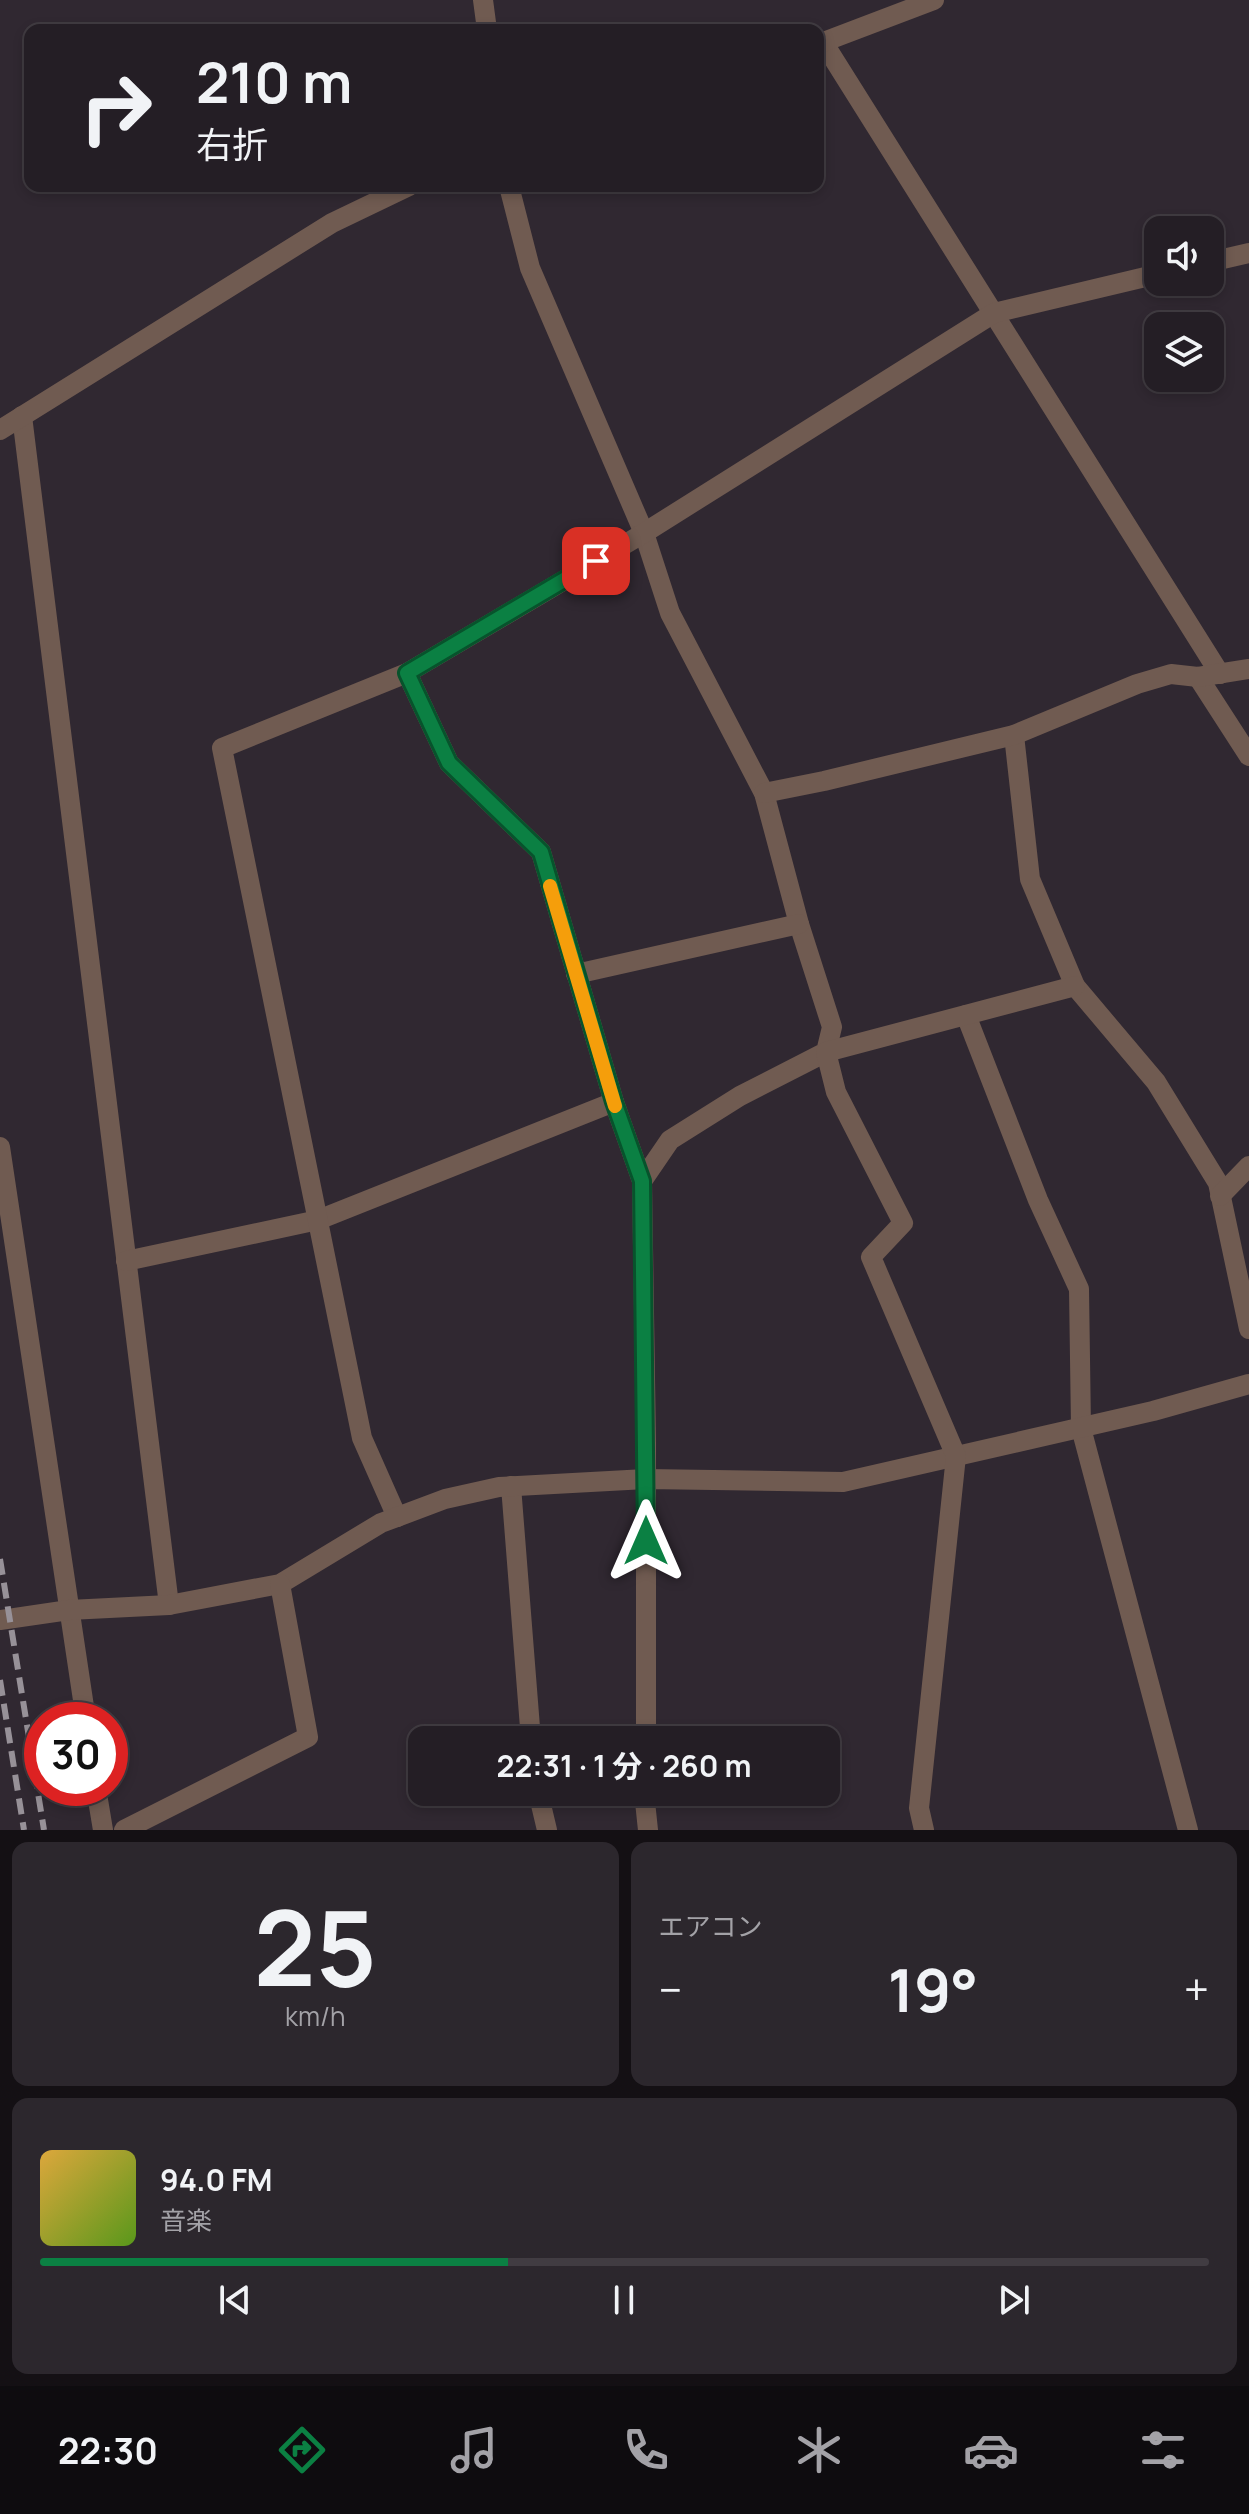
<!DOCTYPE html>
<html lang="ja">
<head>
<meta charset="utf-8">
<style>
	:root { --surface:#241e25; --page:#2c272d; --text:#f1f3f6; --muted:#a3a2a7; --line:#413c42; --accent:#0b8043 }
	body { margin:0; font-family:Manrope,"Noto Sans JP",sans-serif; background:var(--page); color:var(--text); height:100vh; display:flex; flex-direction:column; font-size:30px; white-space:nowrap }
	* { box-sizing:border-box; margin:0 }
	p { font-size:26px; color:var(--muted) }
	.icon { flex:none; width:44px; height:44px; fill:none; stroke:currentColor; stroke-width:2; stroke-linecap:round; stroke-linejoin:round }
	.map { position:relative; height:1830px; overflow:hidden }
	.sheet { display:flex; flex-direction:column; gap:12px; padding:12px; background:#141014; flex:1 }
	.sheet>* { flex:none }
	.guide { position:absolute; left:24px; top:24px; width:800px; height:168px; border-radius:16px; box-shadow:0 4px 12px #0003,0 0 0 2px var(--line); background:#241e25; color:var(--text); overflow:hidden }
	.buttons { position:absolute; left:1144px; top:216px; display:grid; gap:16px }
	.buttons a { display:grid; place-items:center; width:80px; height:80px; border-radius:16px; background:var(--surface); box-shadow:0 4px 12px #0003,0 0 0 2px var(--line); font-size:40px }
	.speed { position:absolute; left:24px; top:1702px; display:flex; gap:16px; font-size:40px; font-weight:700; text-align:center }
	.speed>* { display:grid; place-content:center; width:104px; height:104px; border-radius:50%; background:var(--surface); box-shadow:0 4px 12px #0003,0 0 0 2px var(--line); line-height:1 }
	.speed .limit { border:12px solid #d22; background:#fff; color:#111 }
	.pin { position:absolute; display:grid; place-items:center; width:68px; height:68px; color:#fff; margin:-34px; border-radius:16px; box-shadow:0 4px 12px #0006 }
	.me { position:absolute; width:88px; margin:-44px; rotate:0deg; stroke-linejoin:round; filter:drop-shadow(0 0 6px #0008) }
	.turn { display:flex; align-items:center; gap:28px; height:168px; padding:0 40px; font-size:36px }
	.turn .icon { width:104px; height:104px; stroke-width:2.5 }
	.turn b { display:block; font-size:56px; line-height:68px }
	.big { font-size:60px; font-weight:700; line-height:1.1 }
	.sheet .tile { flex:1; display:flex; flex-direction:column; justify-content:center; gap:12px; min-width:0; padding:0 28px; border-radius:16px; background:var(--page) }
	.sheet .dial { align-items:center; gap:0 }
	.dial b { font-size:104px; line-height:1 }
	.song { display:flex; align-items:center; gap:24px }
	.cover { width:96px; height:96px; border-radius:12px; background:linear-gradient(135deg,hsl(40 70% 55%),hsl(90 70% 35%)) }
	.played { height:8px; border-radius:4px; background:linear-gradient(90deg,var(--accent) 40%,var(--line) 40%) }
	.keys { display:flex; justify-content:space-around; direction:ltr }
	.heat { display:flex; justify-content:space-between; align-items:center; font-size:44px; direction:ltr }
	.sheet .tiles { flex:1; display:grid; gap:12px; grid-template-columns:1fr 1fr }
	.tile:last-child { grid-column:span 2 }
	.trip { position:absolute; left:408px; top:1726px; width:432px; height:80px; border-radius:16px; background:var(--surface); box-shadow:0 4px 12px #0003,0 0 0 2px var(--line); font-weight:700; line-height:80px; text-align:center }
	.tabs { display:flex; height:128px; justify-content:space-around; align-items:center; background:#0e0c0f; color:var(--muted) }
	.tabs .icon { width:56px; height:56px }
	.tabs .selected { color:var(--accent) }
	.tabs b { font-size:36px; color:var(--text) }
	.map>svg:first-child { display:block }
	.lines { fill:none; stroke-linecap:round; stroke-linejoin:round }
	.street { stroke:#705b51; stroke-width:20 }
	.rail { stroke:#979198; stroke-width:6; stroke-dasharray:16 8; stroke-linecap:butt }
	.route-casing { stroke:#07532c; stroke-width:20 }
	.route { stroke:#0b8043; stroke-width:14 }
	.slow { stroke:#f59e0b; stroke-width:14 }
</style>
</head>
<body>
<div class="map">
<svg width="1249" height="1830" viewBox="0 0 1249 1830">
	<rect width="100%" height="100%" fill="#302831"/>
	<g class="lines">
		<g class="street">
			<polyline points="483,0 487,30"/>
			<polyline points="823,42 1220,674"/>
			<polyline points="818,44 934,0"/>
			<polyline points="509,186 530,268 644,533 670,613 764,793 799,924 832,1027 826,1052 740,1096 670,1140 642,1181 646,1443 646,1740"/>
			<polyline points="1210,262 1249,253"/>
			<polyline points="22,416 169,1605"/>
			<polyline points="0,430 332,223 409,186"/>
			<polyline points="407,673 449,763 541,852 614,1102"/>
			<polyline points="1198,677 1249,756"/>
			<polyline points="1014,735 1030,879 1075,986 1156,1082 1218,1183 1249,1329"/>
			<polyline points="764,793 824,781 1014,735 1137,684 1171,674 1198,677 1249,669"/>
			<polyline points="576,974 799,924"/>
			<polyline points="966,1015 1038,1200 1079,1289 1081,1428 1188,1830"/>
			<polyline points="0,1147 86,1720"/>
			<polyline points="1220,1196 1249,1166"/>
			<polyline points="126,1261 318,1220 614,1102 642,1181"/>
			<polyline points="511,1486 531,1740"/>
			<polyline points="397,1517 362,1438 222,748 407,673 644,533 994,313 1158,274"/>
			<polyline points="0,1620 69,1610 169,1605 280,1584 381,1523 445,1499 499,1487 646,1479 843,1482 1153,1411 1249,1384"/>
			<polyline points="96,1788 103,1830"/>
			<polyline points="538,1792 547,1830"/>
			<polyline points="644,1792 648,1830"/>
			<polyline points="124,1830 308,1737 280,1584"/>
			<polyline points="924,1830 919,1808 956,1456 871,1257 903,1223 836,1092 826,1052 1075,986"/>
		</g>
		<g class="rail">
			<polyline points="0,1559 44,1830"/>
			<polyline points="0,1680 24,1830"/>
		</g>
	</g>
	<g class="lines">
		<g class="route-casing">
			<polyline id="route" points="596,561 407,673 449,763 541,852 614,1102 642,1181 646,1541"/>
		</g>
		<use href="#route" class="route"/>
		<polyline class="slow" points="550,886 615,1106"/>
	</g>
</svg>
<div class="buttons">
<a><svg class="icon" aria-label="sound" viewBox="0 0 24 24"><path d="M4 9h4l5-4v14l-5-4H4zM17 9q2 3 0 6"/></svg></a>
<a><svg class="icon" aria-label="layers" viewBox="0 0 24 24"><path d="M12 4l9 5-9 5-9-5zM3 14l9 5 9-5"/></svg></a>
</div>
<div class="speed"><div class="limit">30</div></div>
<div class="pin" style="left:596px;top:561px;background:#d93025"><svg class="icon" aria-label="arrive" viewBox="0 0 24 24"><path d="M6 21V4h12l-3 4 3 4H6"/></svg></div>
<svg class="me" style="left:646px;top:1541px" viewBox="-20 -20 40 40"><path d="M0-17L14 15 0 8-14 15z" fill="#0b8043" stroke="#fff" stroke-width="4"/></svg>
<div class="trip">22:31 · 1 分 · 260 m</div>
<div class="guide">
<div class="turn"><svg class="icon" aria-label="right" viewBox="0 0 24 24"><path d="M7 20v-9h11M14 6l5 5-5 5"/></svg><div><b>210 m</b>右折</div></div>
</div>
</div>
<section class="sheet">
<div class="tiles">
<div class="tile dial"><b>25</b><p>km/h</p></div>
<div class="tile"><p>エアコン</p>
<div class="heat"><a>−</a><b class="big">19°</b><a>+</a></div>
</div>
<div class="tile">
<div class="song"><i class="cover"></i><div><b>94.0 FM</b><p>音楽</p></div></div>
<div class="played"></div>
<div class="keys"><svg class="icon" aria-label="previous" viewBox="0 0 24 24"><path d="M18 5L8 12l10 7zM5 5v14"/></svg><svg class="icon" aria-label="pause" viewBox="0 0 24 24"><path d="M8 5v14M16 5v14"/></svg><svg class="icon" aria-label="next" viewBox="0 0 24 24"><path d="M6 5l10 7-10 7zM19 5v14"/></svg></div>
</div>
</div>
</section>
<nav class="tabs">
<b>22:30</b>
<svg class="icon selected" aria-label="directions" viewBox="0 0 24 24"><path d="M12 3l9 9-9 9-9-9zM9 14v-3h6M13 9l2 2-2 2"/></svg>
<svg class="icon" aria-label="music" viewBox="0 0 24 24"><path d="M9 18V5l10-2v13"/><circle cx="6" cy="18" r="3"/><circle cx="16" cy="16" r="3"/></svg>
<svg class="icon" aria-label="phone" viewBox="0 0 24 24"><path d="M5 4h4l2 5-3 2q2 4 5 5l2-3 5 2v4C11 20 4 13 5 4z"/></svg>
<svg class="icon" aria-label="climate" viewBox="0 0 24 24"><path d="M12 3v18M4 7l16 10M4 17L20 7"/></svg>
<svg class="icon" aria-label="car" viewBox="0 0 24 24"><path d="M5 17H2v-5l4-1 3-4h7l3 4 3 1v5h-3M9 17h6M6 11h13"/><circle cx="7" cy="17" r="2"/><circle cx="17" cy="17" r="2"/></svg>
<svg class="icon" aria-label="filters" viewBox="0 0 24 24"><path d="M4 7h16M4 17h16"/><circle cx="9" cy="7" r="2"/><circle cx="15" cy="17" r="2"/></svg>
</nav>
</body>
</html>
